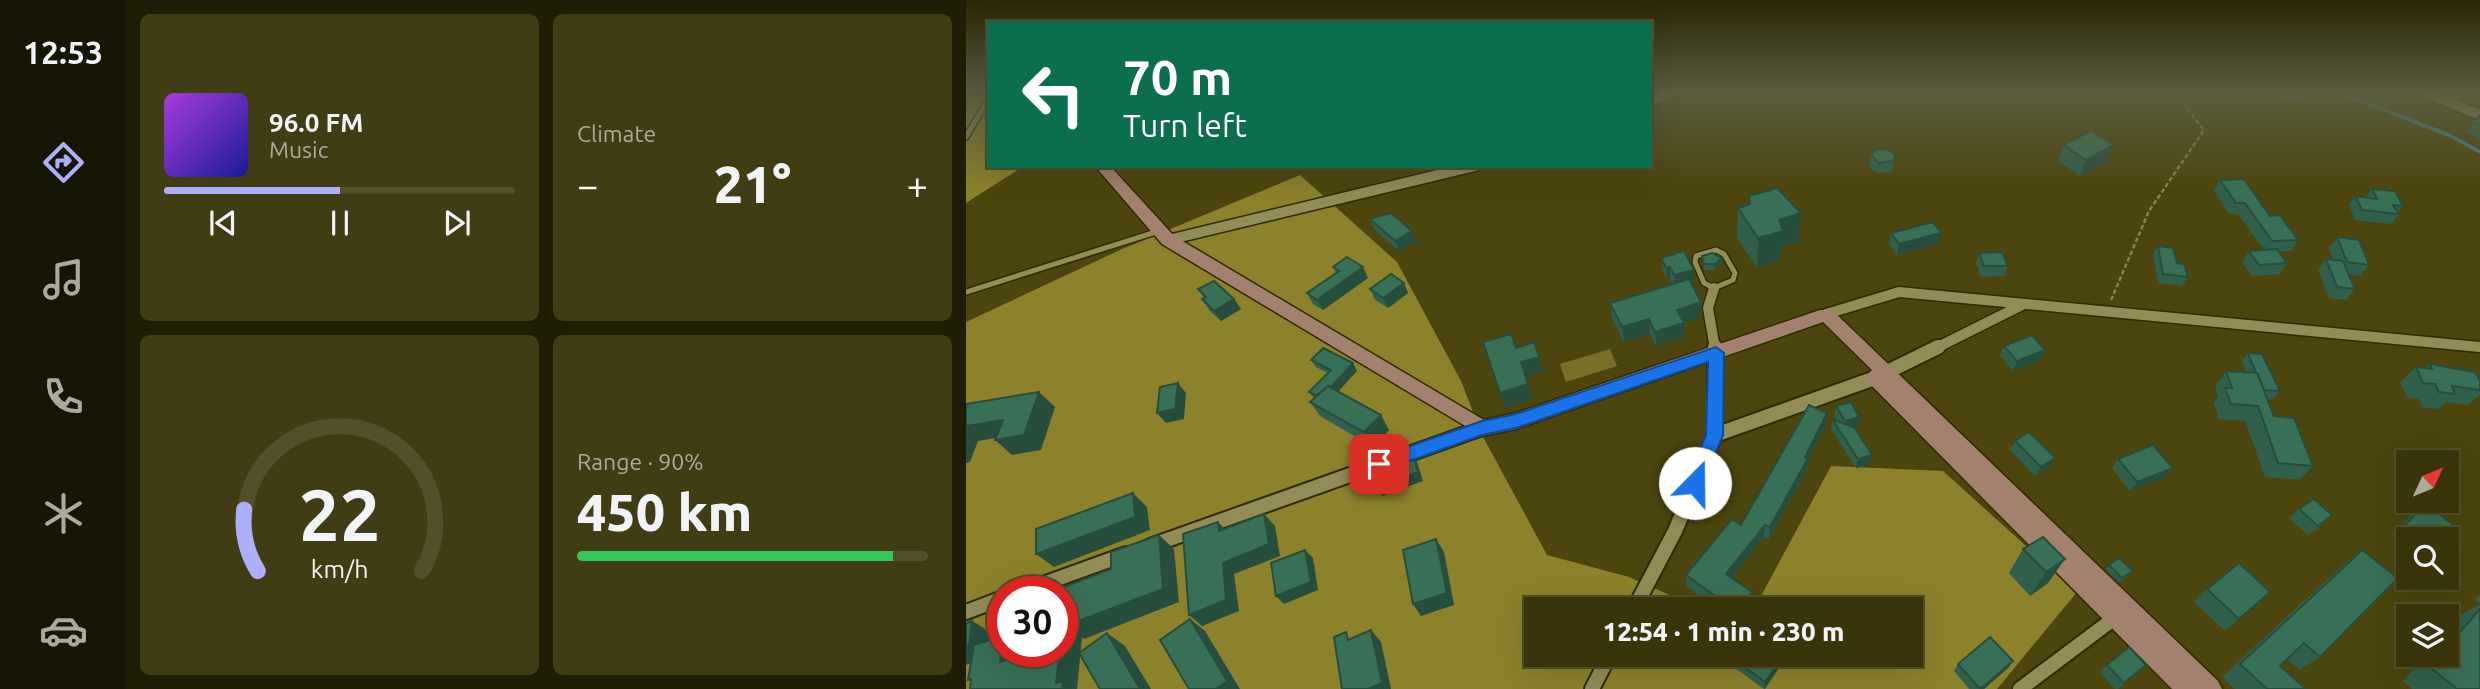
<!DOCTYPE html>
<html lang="en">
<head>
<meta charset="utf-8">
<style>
	:root { --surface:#39340a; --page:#403c13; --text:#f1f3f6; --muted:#abaa9c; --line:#534f2b; --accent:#adaffb }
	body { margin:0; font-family:Ubuntu,sans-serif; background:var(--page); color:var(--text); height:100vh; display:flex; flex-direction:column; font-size:26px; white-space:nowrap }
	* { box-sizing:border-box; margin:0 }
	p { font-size:23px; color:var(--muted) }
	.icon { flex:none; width:38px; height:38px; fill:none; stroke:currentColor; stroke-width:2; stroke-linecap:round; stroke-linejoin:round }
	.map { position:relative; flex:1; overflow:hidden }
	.details { display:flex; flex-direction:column; gap:14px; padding:14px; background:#1f1d06; width:840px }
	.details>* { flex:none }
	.hud { position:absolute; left:21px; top:21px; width:665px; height:147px; border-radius:0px; box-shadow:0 7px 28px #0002,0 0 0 2px var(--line); background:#0b6e4f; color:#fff; overflow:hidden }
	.needle { width:46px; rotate:46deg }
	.tools { position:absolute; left:1430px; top:450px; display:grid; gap:14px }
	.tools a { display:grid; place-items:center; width:63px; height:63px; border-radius:0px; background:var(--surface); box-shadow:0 7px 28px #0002,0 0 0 2px var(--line); font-size:35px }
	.speed { position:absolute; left:21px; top:576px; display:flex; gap:14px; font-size:35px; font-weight:700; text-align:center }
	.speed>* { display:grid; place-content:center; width:91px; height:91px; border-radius:50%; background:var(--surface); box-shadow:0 7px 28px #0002,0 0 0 2px var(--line); line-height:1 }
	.speed .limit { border:10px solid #d22; background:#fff; color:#111 }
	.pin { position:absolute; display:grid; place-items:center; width:60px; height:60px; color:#fff; margin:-30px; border-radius:14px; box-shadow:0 4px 10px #0006 }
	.me { position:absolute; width:77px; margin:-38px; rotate:22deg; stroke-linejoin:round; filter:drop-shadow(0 0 5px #0008) }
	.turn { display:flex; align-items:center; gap:24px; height:147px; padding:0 21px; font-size:32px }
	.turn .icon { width:91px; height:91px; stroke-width:2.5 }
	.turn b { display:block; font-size:49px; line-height:60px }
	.big { font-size:52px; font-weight:800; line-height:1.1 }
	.details .card { flex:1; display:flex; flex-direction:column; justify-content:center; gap:10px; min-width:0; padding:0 24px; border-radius:10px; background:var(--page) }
	.details .dial { align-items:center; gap:0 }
	.dial svg { height:182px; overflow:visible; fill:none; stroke:var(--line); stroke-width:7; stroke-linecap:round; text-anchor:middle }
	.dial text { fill:var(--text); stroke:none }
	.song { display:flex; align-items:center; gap:21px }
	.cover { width:84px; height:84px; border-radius:10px; background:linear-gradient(135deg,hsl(280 70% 55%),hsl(240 70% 35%)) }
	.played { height:7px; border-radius:4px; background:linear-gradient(90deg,var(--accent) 50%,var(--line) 50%) }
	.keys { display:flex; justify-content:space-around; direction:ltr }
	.heat { display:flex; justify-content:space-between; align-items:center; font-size:38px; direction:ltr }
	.charge { height:10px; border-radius:5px; background:linear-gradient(90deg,#34c759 90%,var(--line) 0) }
	.details .tiles { flex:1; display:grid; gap:14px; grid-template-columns:repeat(2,1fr) }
	.trip { position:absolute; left:558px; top:597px; width:399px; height:70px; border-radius:0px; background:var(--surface); box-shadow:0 7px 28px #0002,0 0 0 2px var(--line); font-weight:800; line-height:70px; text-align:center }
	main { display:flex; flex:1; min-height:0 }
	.dock { display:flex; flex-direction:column; width:126px; justify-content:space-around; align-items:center; background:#171504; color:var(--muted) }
	.dock .icon { width:49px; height:49px }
	.dock .active { color:var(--accent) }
	.dock b { font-size:32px; color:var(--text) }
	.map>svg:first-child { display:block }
	.green { fill:#786f28 }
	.forest { fill:#8c822c; fill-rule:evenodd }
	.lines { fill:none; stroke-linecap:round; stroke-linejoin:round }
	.stream { stroke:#398198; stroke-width:3.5 }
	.lane-casing { stroke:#302b01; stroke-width:8 }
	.street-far1-casing { stroke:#302b01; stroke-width:13 }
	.street-casing { stroke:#302b01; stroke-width:18 }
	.secondary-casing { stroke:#302b01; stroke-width:3 }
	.path { stroke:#878255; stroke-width:2.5; stroke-dasharray:4.5 2.5; stroke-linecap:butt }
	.lane { stroke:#928c57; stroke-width:5 }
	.street-far1 { stroke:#928c57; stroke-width:10 }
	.street { stroke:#928c57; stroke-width:14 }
	.secondary { fill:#a2816e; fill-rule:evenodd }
	.wall { fill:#30604b }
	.shaded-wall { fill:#274e3d }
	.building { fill:#387057; stroke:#274e3d; stroke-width:2 }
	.route { fill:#1a73e8; stroke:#114b97; stroke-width:2 }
</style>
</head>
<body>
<main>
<nav class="dock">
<b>12:53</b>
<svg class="icon active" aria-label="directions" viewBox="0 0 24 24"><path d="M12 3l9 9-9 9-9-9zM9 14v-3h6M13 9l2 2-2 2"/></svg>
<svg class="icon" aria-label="music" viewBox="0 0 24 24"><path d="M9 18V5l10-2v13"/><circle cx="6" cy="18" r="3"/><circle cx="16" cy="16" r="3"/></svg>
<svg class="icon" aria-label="phone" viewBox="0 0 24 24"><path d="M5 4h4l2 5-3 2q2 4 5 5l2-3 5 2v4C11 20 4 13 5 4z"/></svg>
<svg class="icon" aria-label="climate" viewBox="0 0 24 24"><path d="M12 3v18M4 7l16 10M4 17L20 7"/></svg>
<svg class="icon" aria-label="car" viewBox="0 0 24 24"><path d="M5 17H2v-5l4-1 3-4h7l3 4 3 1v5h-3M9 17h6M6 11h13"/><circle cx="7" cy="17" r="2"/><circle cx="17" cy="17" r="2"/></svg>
</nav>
<section class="details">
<div class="tiles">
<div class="card">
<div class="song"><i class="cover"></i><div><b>96.0 FM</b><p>Music</p></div></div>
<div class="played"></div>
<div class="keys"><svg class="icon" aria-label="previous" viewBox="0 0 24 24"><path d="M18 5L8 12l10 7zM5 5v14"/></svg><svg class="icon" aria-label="pause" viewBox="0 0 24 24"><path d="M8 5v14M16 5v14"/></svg><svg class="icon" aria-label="next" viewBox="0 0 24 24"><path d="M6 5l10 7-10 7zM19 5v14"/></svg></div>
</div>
<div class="card"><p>Climate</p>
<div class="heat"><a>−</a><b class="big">21°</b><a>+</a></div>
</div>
<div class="card dial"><svg viewBox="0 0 100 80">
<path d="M14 69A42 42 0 1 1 86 69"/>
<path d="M14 69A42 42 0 0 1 8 42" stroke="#adaffb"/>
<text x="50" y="56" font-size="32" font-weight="700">22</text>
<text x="50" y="72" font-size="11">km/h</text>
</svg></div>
<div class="card"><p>Range · 90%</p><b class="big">450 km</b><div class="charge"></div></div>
</div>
</section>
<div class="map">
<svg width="1514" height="689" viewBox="0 0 1514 689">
	<rect width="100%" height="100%" fill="#4c450d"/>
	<polygon class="green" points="644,349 651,366 600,382 594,364"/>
	<g class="forest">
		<polygon points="23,94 23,166 58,166 0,203 0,101"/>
		<path d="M334,175L431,262L495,381L516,435L581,555L663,577L735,609H570V654H945V609H788L865,466L977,471L1111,592L1031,689H0V322L154,250ZM37,592H96V651H37Z"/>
	</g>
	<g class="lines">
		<g class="stream">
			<polyline points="1305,93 1332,97 1345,93"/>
			<polyline points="1375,93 1485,136 1514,152"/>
		</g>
		<g class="lane-casing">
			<g id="lane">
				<polyline points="0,137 23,98"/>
				<polygon points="750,250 758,254 769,273 767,280 748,288 738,283 729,262 730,256"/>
				<polyline points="0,292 193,231"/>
			</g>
		</g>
		<g class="street-far1-casing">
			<g id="street-far1">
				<polyline points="1461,93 1514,115"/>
				<polyline points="684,101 701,93"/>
				<polyline points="202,240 509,166"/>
				<polyline points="748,288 742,308 749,349"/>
				<polyline points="860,314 933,292 1514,347"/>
				<polyline points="968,349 1058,304"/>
			</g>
		</g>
		<g class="street-casing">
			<g id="street">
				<polyline points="749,347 749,435"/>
				<polyline points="184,546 516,428"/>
				<polyline points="55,592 160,554"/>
				<polyline points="668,609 709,531 749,435 909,378 972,347"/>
				<polyline points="0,612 37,598"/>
				<polyline points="626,689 644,654"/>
				<polyline points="1054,689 1150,617"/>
			</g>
		</g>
		<g class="secondary-casing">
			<polygon id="secondary" points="129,166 144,166 208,236 518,420 550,413 854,310 866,310 1252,681 1256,689 1206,689 902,382 899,377 906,370 857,322 550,429 516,436 196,244"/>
		</g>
		<polyline class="path" points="1145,300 1183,211 1238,130 1209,93"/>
		<use href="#lane" class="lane"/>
		<use href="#street-far1" class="street-far1"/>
		<use href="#street" class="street"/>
		<use href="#secondary" class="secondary"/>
	</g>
	<g class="wall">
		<polygon points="1514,115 1514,139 1499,132"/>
		<polygon points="1097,145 1141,161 1114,176 1092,161"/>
		<polygon points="929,154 926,172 911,173 903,166 905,155"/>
		<polygon points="1254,180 1304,216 1332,240 1325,251 1312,251 1321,263 1313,274 1286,276 1276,262 1283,251 1298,250 1272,214 1263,214 1248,191"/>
		<polygon points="1406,189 1437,206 1432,213 1433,214 1425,224 1389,220 1383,205 1389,196 1400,197"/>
		<polygon points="783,196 835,213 832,243 815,248 814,260 791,268 771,238 772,208 783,204"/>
		<polygon points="404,219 446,231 450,242 433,251 409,230"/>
		<polygon points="925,233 973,244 931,255 923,244"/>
		<polygon points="1371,237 1403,265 1394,276 1382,274 1389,289 1380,300 1363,298 1352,270 1360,259 1367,260 1363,248"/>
		<polygon points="1192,246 1211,263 1222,277 1216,286 1192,283 1187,255"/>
		<polygon points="1013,253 1042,266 1038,276 1015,277 1010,263"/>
		<polygon points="736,256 756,263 749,270 738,270"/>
		<polygon points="695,258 728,280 724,281 735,302 735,317 717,323 718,338 690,346 684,333 658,342 646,318 644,303 707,284 704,278 701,279 696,269"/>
		<polygon points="367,267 402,278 357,310 347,304 341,293 370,273"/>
		<polygon points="438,283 442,293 422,308 409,300 404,289"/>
		<polygon points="232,289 268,299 275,309 255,321 243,310 236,299 238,298"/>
		<polygon points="1038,346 1079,350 1075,360 1047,371 1034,356"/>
		<polygon points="1282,353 1314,391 1307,399 1301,399 1308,416 1347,466 1333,480 1299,477 1279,421 1253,419 1248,403 1252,396 1249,386 1260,371 1280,373 1276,361"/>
		<polygon points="345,360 391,371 372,391 423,430 407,447 354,416 344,402 348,398 343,392 362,373 350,367"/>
		<polygon points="1464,364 1514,381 1514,395 1502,405 1480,402 1473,409 1456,407 1453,399 1442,398 1434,382 1450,367 1460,368"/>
		<polygon points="870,406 893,417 891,427 889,428 903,465 890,468 865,429 866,419 871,420 868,416"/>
		<polygon points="859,427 842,461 840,472 803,539 798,537 766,578 786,592 785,604 781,609 751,609 721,587 720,575 775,525"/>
		<polygon points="1049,441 1084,467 1069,476 1044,450"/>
		<polygon points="1152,459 1207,468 1199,477 1164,491 1146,468"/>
		<polygon points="1459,504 1475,539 1442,539 1442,547 1426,535 1447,513"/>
		<polygon points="1333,509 1356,525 1342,535 1323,518"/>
		<polygon points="1077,537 1082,583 1064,596 1043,573 1057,549"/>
		<polygon points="1396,550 1354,657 1334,670 1321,659 1314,666 1340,689 1269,689 1256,677 1376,566"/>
		<polygon points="1143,565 1167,571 1163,575 1153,582 1140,570"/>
		<polygon points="1241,589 1304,592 1259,631 1228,602"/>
		<polygon points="1514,595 1514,603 1509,600"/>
		<polygon points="1514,604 1514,689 1446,689 1437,681 1461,654 1480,654 1480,632 1495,615"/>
		<polygon points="769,660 815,665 799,689 798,689 769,668"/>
		<polygon points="1047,661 1042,668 1018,689 1003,689 988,671 992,664"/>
		<polygon points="1141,665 1180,665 1152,689 1149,689 1134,672"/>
	</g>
	<g class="shaded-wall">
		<polygon points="1148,145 1141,161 1114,176 1120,160"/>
		<polygon points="258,166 275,166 262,172"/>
		<polygon points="835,213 832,243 815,248 814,260 791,268 792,238 813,220"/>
		<polygon points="446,231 450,242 433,251 429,241"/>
		<polygon points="975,233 973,244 931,255 933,244"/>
		<polygon points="756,258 756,263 749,270 749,264"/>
		<polygon points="397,267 402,278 357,310 351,300"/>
		<polygon points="704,267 704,278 701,279 700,268"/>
		<polygon points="728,270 728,280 708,286 708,275"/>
		<polygon points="438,283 442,293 422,308 417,298"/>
		<polygon points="268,299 275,309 255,321 248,311"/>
		<polygon points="735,302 735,317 712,324 711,310"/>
		<polygon points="683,319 684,333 658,342 656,327"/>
		<polygon points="718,323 718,338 690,346 689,332"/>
		<polygon points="1079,350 1075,360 1047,371 1051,361"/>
		<polygon points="573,357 577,372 559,377 555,362"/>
		<polygon points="387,363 391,371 359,406 355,398"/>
		<polygon points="212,383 220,393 218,419 200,423 191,413"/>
		<polygon points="562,384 567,399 539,408 534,393"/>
		<polygon points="73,392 89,407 75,450 46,455 29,440"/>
		<polygon points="861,413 859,427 842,461 840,472 803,539 804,527"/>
		<polygon points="415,415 423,430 407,447 398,432"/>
		<polygon points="893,417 891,427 877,431 879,421"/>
		<polygon points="37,420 53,434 12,441 4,462 0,463 0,426"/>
		<polygon points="446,453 451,462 457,481 416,496 410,487"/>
		<polygon points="906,455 903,465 890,468 892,459"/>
		<polygon points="1089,458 1084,467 1069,476 1075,467"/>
		<polygon points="1207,468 1199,477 1164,491 1171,482"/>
		<polygon points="167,493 181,507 184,530 88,567 70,554"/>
		<polygon points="298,514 309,526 314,556 268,574 273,611 236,626 223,615 257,563"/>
		<polygon points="252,522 264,534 253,531"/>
		<polygon points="799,525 798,537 760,586 760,574"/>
		<polygon points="193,535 208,549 213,602 118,639 116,637 111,689 96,689 90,683 94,651 96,651 96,624"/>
		<polygon points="470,539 478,552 488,605 455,616 447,604"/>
		<polygon points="339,550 347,558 352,590 318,604 310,596"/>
		<polygon points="1099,559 1082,583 1064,596 1080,572"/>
		<polygon points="786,592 785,604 781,609 773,609"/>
		<polygon points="224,619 239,631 274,689 250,689"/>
		<polygon points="6,621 26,633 24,656 0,665 0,646"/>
		<polygon points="405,630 415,642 425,689 401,689"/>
		<polygon points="141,633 159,646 185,689 174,689"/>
		<polygon points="37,638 37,651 58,651 55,673 34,662"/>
		<polygon points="816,658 815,665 798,689 799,682"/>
		<polygon points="1047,661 1042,668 1018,689 1015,689"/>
	</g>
	<g class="building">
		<polygon points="1514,115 1514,125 1507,122"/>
		<polygon points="1125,131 1148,145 1120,160 1097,145"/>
		<polygon points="920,149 929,154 928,161 913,163 905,155 909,150"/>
		<polygon points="1278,179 1304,216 1314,215 1332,240 1306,241 1279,203 1270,203 1254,180"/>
		<polygon points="811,188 835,213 813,220 817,231 792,238 772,208 784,204 783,196"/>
		<polygon points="1406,189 1429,191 1437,206 1427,205 1433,214 1396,210 1389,196 1411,199"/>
		<polygon points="425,213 446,231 429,241 404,219"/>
		<polygon points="967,222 975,233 933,244 925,233"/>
		<polygon points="1371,237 1393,240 1403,265 1381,262"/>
		<polygon points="1192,246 1207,248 1211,263 1218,264 1222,277 1197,274"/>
		<polygon points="1311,249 1321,263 1293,265 1283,251"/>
		<polygon points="718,251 728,270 708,275 704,267 700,268 695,258"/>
		<polygon points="1036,252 1042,266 1018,266 1013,253"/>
		<polygon points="746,253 756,258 749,264 738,264 736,256"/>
		<polygon points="381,257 397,267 351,300 341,293 373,271 367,267"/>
		<polygon points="1360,259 1377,261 1389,289 1371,287"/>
		<polygon points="425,274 438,283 417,298 404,289"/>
		<polygon points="723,279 735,302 711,310 718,323 689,332 683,319 656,327 644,303"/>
		<polygon points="248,281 268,299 248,311 236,299 240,297 232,289"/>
		<polygon points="545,334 550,348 568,342 573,357 555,362 562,384 534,393 517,342"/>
		<polygon points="1066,335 1079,350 1051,361 1038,346"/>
		<polygon points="357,348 387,363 365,387 362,386 351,396 343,392 365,370 345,360"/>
		<polygon points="1282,353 1296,354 1314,391 1298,390 1291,373 1290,373"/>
		<polygon points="1464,364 1509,372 1514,381 1514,390 1486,386 1489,394 1473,392 1469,384 1457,383 1450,367 1466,369"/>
		<polygon points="1260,371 1291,373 1308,416 1328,418 1347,466 1312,463 1292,406 1265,404 1259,388 1266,388"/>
		<polygon points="212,383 209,409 191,413 194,387"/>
		<polygon points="362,386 415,415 398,432 344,402"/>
		<polygon points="73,392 58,435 29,440 37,420 0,426 0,404"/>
		<polygon points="885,402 893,417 879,421 870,406"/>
		<polygon points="843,405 861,413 839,457 842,458 804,527 799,525 760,574 786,592 773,609 767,609 720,575 766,519 775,525"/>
		<polygon points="866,419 889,428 906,455 892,459"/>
		<polygon points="1063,432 1089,458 1075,467 1049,441"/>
		<polygon points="1187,445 1207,468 1171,482 1152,459"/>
		<polygon points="446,453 452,472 410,487 406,467"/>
		<polygon points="167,493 169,517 70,554 70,529"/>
		<polygon points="1348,499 1366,515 1352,526 1333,509"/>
		<polygon points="1459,504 1488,525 1475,539 1455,539 1438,526"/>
		<polygon points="298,514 303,544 257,563 260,600 223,615 217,534 252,522 253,531"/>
		<polygon points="193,535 197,589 99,626 97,623 96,628 96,592 85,592 145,569 145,552"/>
		<polygon points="1077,537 1099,559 1080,572 1057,549"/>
		<polygon points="470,539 481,593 447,604 437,550"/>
		<polygon points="339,550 345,582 310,596 305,563"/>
		<polygon points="1396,550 1432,578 1354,657 1338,643 1314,666 1340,689 1301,689 1274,664"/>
		<polygon points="1153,558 1167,571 1156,578 1143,565"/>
		<polygon points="1273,563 1304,592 1273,619 1241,589"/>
		<polygon points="37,597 37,638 34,662 67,651 94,651 90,683 97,681 96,689 4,689 5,679 2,680 8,645 24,640 29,599"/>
		<polygon points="1514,609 1514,689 1491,689 1464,667 1475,654 1480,654 1480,648"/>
		<polygon points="224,619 261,681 250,689 223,689 194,640"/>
		<polygon points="6,621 3,645 0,646 0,623"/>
		<polygon points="405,630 416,683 401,689 376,689 368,637 380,632 382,640"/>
		<polygon points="141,633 174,689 134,689 113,653"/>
		<polygon points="1024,637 1047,661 1014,689 992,664"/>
		<polygon points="1163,647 1180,665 1158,683 1141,665"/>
		<polygon points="773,654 812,654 816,658 799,682 769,660"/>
	</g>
	<linearGradient id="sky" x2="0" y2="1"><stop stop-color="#2a2607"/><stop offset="0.49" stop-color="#5b5c40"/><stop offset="1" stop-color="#5b5c40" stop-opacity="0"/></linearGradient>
	<rect width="1514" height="189" fill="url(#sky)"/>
	<polygon class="route" points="750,347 758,353 757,435 735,489 723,489 720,483 740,435 742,362 550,428 516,435 413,472 404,464 407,459 516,421 550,414"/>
</svg>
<div class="tools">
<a><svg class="needle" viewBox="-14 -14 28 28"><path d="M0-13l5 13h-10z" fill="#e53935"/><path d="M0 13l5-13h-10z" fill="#abaa9c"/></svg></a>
<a><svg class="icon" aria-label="search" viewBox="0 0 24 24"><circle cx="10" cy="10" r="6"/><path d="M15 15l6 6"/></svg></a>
<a><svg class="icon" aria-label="layers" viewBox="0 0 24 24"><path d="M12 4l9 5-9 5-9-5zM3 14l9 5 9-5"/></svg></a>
</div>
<div class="speed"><div class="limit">30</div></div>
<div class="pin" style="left:413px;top:464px;background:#d93025"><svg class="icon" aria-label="arrive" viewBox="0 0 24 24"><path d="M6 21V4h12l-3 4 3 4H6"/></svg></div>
<svg class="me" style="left:729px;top:483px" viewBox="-20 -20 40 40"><circle r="19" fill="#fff"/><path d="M0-13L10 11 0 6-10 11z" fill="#1a73e8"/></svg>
<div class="trip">12:54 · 1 min · 230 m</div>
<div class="hud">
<div class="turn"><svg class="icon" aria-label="left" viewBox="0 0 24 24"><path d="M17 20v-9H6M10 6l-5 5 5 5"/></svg><div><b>70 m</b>Turn left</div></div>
</div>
</div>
</main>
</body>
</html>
